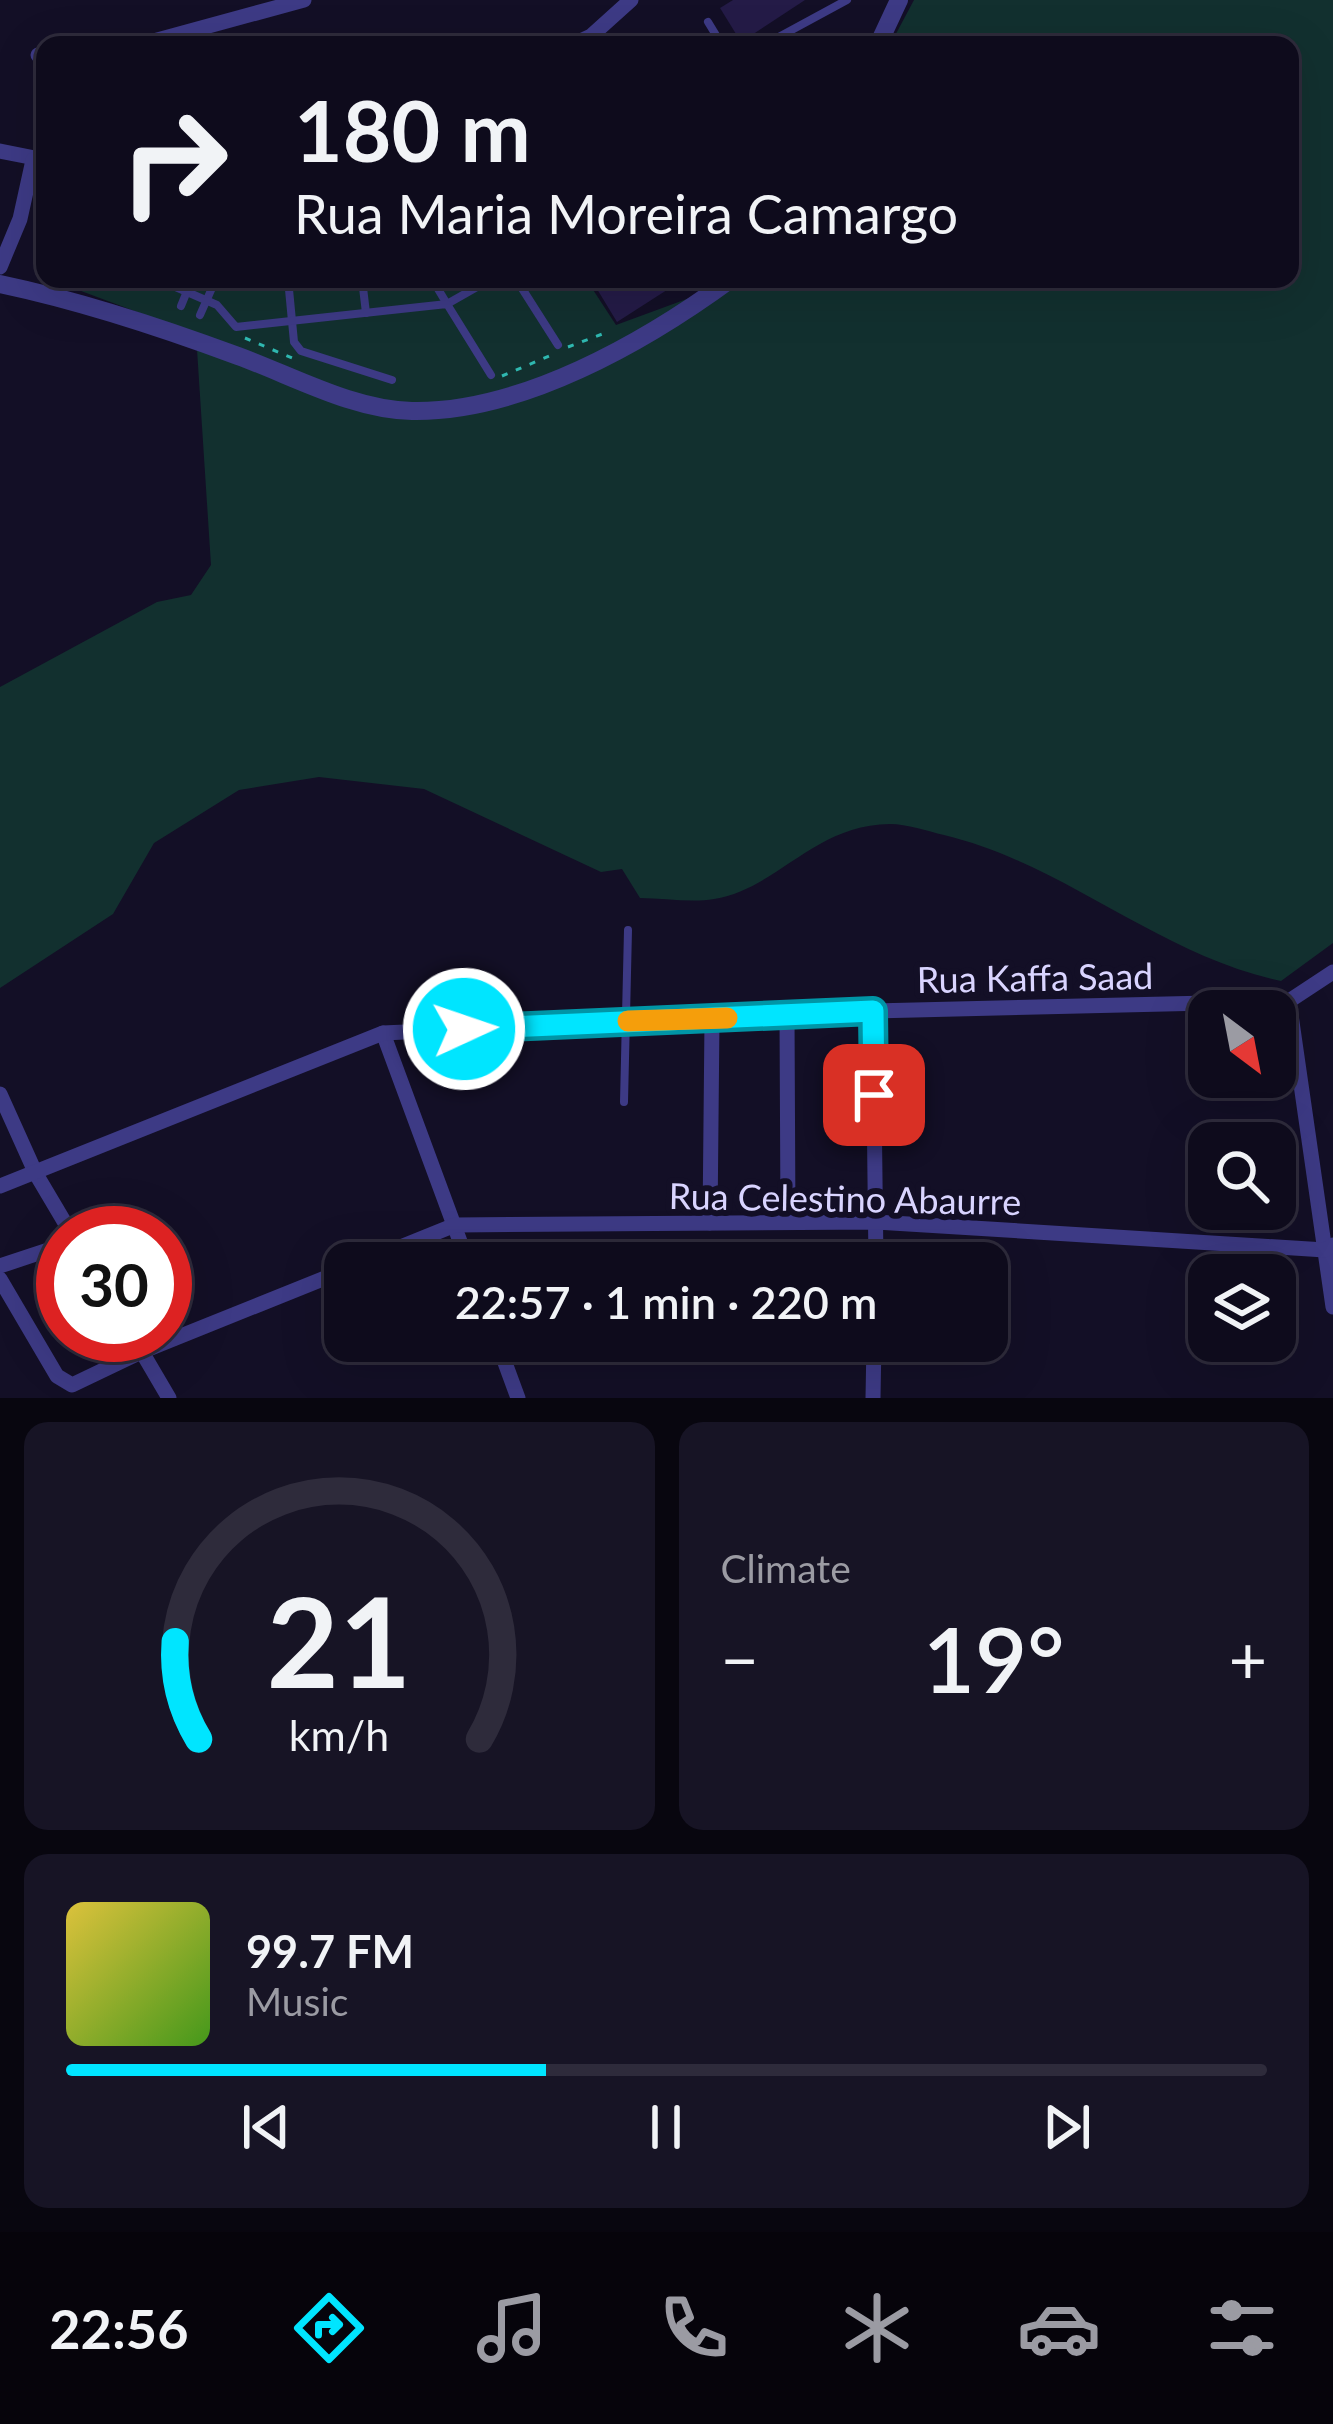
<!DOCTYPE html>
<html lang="en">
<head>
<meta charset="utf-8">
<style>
	:root { --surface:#0e0b1c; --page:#171425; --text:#f1f3f6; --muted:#9b9ba3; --line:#2e2b3b; --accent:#00e5ff }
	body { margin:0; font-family:Lato,sans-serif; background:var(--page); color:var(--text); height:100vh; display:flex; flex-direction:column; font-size:45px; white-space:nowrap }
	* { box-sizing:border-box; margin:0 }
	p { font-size:39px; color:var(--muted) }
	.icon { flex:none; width:66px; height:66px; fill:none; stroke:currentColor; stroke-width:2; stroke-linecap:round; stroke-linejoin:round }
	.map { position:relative; height:1398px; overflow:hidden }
	.sheet { display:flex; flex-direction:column; gap:24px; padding:24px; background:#08060f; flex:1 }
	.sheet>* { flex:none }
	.banner { position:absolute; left:36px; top:36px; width:1263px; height:252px; border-radius:24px; box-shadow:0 12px 48px #0002,0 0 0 3px var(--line); background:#0e0b1c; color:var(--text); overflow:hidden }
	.needle { width:78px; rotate:148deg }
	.tools { position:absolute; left:1188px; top:990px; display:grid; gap:24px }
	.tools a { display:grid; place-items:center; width:108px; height:108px; border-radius:24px; background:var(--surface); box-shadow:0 12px 48px #0002,0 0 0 3px var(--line); font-size:60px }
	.speed { position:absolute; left:36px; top:1206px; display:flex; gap:24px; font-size:60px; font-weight:700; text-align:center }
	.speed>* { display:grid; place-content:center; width:156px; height:156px; border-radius:50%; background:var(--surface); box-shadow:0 12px 48px #0002,0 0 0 3px var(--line); line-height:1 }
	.speed .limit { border:18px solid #d22; background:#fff; color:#111 }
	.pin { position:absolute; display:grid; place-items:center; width:102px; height:102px; color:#fff; margin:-51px; border-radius:24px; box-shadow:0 6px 18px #0006 }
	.me { position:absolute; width:132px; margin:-66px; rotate:87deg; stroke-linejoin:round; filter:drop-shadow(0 0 9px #0008) }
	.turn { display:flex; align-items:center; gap:42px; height:252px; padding:0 60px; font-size:54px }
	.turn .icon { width:156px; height:156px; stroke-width:2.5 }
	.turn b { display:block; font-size:84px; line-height:102px }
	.big { font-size:90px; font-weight:600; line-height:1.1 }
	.sheet .card { flex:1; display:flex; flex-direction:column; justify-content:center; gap:18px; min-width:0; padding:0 42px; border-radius:24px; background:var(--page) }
	.sheet .dial { align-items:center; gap:0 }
	.dial svg { height:312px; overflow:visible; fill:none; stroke:var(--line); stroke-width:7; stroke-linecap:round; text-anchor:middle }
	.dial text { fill:var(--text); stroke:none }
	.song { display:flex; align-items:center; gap:36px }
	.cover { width:144px; height:144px; border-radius:18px; background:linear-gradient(135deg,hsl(50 70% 55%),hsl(100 70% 35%)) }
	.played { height:12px; border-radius:6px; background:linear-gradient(90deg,var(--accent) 40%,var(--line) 40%) }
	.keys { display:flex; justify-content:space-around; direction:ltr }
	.heat { display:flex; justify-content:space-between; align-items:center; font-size:66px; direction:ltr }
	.sheet .tiles { flex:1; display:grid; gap:24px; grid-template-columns:1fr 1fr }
	.card:last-child { grid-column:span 2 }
	.trip { position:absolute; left:324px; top:1242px; width:684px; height:120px; border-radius:24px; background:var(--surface); box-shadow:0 12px 48px #0002,0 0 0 3px var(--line); font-weight:600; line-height:120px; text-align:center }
	.tab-bar { display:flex; height:192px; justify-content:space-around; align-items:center; background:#06040b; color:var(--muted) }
	.tab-bar .icon { width:84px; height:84px }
	.tab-bar .current { color:var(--accent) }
	.tab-bar b { font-size:54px; color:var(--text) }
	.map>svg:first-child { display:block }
	.green { fill:#12302f }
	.building { fill:#241b47 }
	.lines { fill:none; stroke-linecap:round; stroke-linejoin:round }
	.path { stroke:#2fb8b0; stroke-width:3; stroke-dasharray:6 9; stroke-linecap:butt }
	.service { stroke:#3d3a85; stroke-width:8 }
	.minor { stroke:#3d3a85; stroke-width:15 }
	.tertiary { stroke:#3d3a85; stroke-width:18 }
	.route-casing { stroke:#0095a6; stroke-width:30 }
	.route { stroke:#00e5ff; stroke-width:21 }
	.slow { stroke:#f59e0b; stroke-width:21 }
	.labels { text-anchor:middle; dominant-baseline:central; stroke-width:12; stroke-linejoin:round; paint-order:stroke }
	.street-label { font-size:36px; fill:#d9d4ff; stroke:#130f26 }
</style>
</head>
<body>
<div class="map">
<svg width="1333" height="1398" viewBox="0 0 1333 1398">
	<rect width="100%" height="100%" fill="#130f26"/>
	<path class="green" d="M914,0H1333V943L1281,981C1158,955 1065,864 944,835C927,831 907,824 890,824C813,825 779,888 714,899C691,903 664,898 640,898L622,869L601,872L424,789L319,777L239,790L154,843L113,914L0,988V687L157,602L191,595L211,565L196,334L49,279H586L616,325L741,279H1290V45H890Z"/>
	<g class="building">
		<polygon points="733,0 805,0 741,42 720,8"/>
		<polygon points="612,279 684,279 617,322 597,289"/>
	</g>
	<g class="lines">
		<g class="path">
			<polyline points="245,338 292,358"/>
			<polyline points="568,347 605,333"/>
			<polyline points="502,376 554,354"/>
		</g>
		<g class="service">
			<polyline points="708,22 722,45"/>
			<polyline points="764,45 847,0"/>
			<polyline points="288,279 294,342 301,351 392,380"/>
			<polyline points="362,279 366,313"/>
			<polyline points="432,279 447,304 491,279"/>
			<polyline points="516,279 558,345"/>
			<polyline points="171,285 217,305 236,327 447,304 491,375"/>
			<polyline points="181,306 192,279"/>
			<polyline points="200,315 216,279"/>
			<polyline points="624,1102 628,930"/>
		</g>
		<g class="minor">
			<polyline points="139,45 304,0"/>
			<polyline points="572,45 591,36 631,0"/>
			<polyline points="38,55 45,55"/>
			<polyline points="0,151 45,160"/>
			<polyline points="0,267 20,219 33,160"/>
			<polyline points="1289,1001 1333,1307"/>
			<polyline points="873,1011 876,1263"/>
			<polyline points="787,1015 788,1222"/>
			<polyline points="383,1033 468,1263"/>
			<polyline points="0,1094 36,1174 71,1233"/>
			<polyline points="0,1186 383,1033 873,1011 1289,1001 1333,972"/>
			<polyline points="710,1223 712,1019"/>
			<polyline points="361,1263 455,1225 876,1222 1325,1250 1333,1245"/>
			<polyline points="0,1266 63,1245"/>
			<polyline points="0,1279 57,1376 72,1385 141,1352 345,1270"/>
			<polyline points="132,1335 169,1398"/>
			<polyline points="497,1341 518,1398"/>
			<polyline points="873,1398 874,1341"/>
		</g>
		<g class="tertiary">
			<polyline points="878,45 899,0"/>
			<path d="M0,284C81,301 160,327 238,356C293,376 353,410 412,411C521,413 645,342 731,279"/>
		</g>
	</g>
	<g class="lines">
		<g class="route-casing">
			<polyline id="route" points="464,1029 873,1011 874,1095"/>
		</g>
		<use href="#route" class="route"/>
		<polyline class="slow" points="628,1021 727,1018"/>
	</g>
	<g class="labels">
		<g class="street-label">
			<text transform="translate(1035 977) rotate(-1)">Rua Kaffa Saad</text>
			<text transform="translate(845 1198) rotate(1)">Rua Celestino Abaurre</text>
		</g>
	</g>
</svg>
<div class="tools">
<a><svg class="needle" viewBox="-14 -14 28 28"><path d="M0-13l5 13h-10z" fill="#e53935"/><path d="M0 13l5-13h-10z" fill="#9b9ba3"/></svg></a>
<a><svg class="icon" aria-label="search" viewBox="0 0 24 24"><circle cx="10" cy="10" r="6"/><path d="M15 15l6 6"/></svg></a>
<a><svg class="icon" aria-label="layers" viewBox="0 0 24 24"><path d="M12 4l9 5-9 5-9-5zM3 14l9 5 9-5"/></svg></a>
</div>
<div class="speed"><div class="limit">30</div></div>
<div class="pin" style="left:874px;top:1095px;background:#d93025"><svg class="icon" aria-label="arrive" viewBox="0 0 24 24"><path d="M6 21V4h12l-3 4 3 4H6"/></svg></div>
<svg class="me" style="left:464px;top:1029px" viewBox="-20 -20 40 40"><circle r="17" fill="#00e5ff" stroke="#fff" stroke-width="3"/><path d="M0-11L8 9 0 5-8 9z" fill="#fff"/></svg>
<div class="trip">22:57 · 1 min · 220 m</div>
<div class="banner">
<div class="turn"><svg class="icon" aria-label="right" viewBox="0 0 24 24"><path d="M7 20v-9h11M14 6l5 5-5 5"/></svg><div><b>180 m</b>Rua Maria Moreira Camargo</div></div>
</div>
</div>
<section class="sheet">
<div class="tiles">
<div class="card dial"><svg viewBox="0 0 100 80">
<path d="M14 69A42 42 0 1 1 86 69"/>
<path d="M14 69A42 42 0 0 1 8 44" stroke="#00e5ff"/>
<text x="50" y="56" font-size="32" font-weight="700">21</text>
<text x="50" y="72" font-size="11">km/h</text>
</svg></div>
<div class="card"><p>Climate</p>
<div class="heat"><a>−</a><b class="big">19°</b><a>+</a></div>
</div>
<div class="card">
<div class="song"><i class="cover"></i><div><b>99.7 FM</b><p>Music</p></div></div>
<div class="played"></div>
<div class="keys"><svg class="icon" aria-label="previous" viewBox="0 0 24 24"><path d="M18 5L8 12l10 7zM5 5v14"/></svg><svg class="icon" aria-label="pause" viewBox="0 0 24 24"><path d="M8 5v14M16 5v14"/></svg><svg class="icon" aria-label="next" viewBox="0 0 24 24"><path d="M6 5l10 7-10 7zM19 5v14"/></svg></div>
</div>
</div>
</section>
<nav class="tab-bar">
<b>22:56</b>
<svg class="icon current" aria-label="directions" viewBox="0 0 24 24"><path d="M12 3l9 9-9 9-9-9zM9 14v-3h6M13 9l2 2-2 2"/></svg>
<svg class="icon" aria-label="music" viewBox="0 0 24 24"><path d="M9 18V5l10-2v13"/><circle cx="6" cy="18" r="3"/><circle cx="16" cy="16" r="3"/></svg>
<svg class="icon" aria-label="phone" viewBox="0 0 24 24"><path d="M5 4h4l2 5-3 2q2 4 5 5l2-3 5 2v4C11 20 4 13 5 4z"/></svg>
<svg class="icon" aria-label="climate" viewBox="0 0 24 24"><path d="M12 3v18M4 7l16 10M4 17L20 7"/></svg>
<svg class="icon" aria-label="car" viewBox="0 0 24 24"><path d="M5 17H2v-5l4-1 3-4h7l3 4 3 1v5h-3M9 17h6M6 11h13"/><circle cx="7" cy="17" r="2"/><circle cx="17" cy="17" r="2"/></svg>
<svg class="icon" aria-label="filters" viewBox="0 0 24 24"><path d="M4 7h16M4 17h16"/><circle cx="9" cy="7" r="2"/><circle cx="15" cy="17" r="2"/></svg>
</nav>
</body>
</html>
